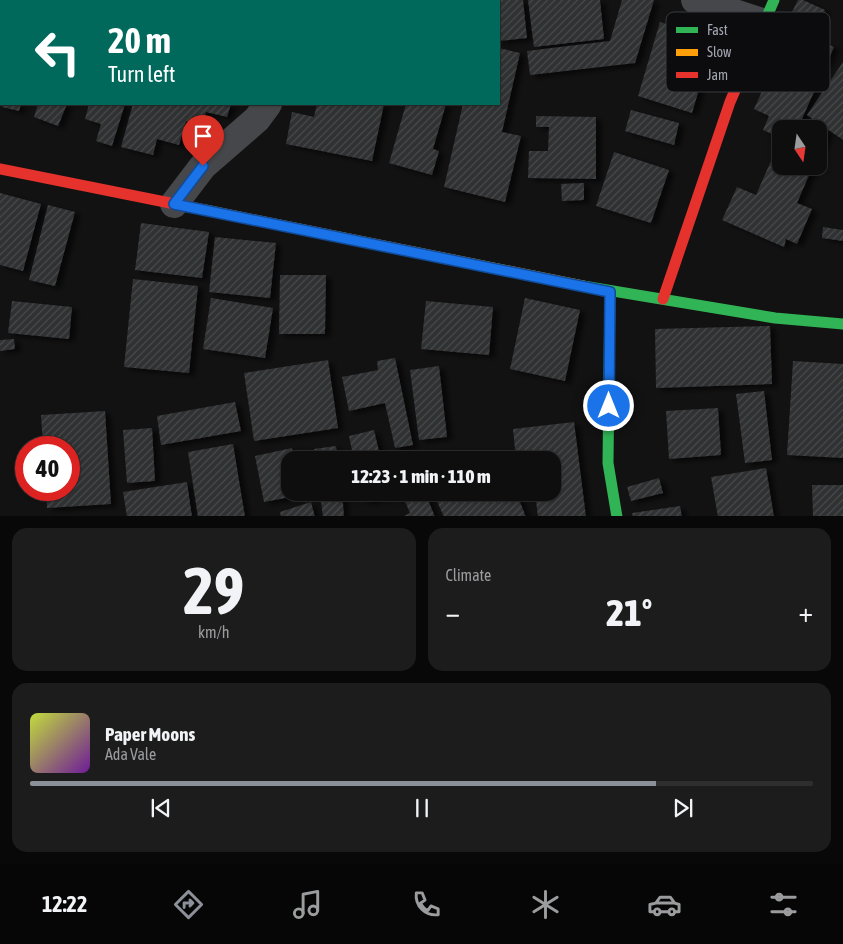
<!DOCTYPE html>
<html lang="en">
<head>
<meta charset="utf-8">
<style>
	:root { --surface:#0e0e0e; --page:#1c1c1c; --text:#f1f3f6; --muted:#9b9c9e; --line:#2e2e2e; --accent:#8c9099 }
	body { margin:0; font-family:"Asap Condensed",sans-serif; background:var(--page); color:var(--text); height:100vh; display:flex; flex-direction:column; font-size:19px; white-space:nowrap }
	* { box-sizing:border-box; margin:0 }
	p { font-size:16px; color:var(--muted) }
	.icon { flex:none; width:28px; height:28px; fill:none; stroke:currentColor; stroke-width:2; stroke-linecap:round; stroke-linejoin:round }
	.map { position:relative; height:516px; overflow:hidden }
	.drawer { display:flex; flex-direction:column; gap:12px; padding:12px; background:#080808; flex:1 }
	.drawer>* { flex:none }
	.guide { position:absolute; left:0px; top:0px; width:500px; height:105px; box-shadow:0 1px 4px #0004,0 0 0 1px var(--line); background:#00695c; color:#fff; overflow:hidden }
	.needle { width:32px; rotate:167deg }
	.tools { position:absolute; left:772px; top:120px; display:grid; gap:10px }
	.tools a { display:grid; place-items:center; width:55px; height:55px; border-radius:10px; background:var(--surface); box-shadow:0 1px 4px #0004,0 0 0 1px var(--line); font-size:25px }
	.speed { position:absolute; left:15px; top:436px; display:flex; gap:10px; font-size:25px; font-weight:700; text-align:center }
	.speed>* { display:grid; place-content:center; width:65px; height:65px; border-radius:50%; background:var(--surface); box-shadow:0 1px 4px #0004,0 0 0 1px var(--line); line-height:1 }
	.speed .limit { border:8px solid #d22; background:#fff; color:#111 }
	.pin { position:absolute; display:grid; place-items:center; width:42px; height:42px; color:#fff; margin:-51px -21px; border-radius:50% 50% 50% 0; rotate:-45deg; box-shadow:0 0 5px #0007 }
	.pin .icon { rotate:45deg }
	.me { position:absolute; width:55px; margin:-28px; rotate:0deg; stroke-linejoin:round; filter:drop-shadow(0 0 4px #0008) }
	.turn { display:flex; align-items:center; gap:18px; height:105px; padding:0 25px; font-size:22px }
	.turn .icon { width:65px; height:65px; stroke-width:2.5 }
	.turn b { display:block; font-size:35px; line-height:42px }
	.big { font-size:38px; font-weight:800; line-height:1.1 }
	.drawer .card { flex:1; display:flex; flex-direction:column; justify-content:center; gap:8px; min-width:0; padding:0 18px; border-radius:15px; background:var(--page) }
	.drawer .dial { align-items:center; gap:0 }
	.dial b { font-size:65px; line-height:1 }
	.song { display:flex; align-items:center; gap:15px }
	.cover { width:60px; height:60px; border-radius:8px; background:linear-gradient(135deg,hsl(70 70% 55%),hsl(280 70% 35%)) }
	.played { height:5px; border-radius:2px; background:linear-gradient(90deg,var(--accent) 80%,var(--line) 80%) }
	.keys { display:flex; justify-content:space-around; direction:ltr }
	.heat { display:flex; justify-content:space-between; align-items:center; font-size:28px; direction:ltr }
	.drawer .tiles { flex:1; display:grid; gap:12px; grid-template-columns:1fr 1fr }
	.card:last-child { grid-column:span 2 }
	.trip { position:absolute; left:281px; top:451px; width:280px; height:50px; border-radius:15px; background:var(--surface); box-shadow:0 1px 4px #0004,0 0 0 1px var(--line); font-weight:800; line-height:50px; text-align:center }
	.tab-bar { display:flex; height:80px; justify-content:space-around; align-items:center; background:#060606; color:var(--muted) }
	.tab-bar .icon { width:35px; height:35px }
	.tab-bar .active { color:var(--accent) }
	.tab-bar b { font-size:22px; color:var(--text) }
	.map>svg:first-child { display:block }
	.building { fill:url(#building-hatch); filter:url(#shadow) }
	.lines { fill:none; stroke-linecap:round; stroke-linejoin:round }
	.street { stroke:#46474a; stroke-width:28 }
	.fast { stroke:#30b455; stroke-width:11 }
	.slow { stroke:#ff9f0a; stroke-width:11 }
	.jam { stroke:#e5322d; stroke-width:11 }
	.route-casing { stroke:#114b97; stroke-width:12 }
	.route { stroke:#1a73e8; stroke-width:9 }
	.key { fill:#0c0c0e; stroke:#393a3f; stroke-width:1 }
	.key-label { font-size:14px; fill:#a3a7b2 }
</style>
</head>
<body>
<div class="map">
<svg width="843" height="517" viewBox="0 0 843 517">
	<defs>
		<pattern id="building-hatch" width="6" height="6" patternUnits="userSpaceOnUse" patternTransform="scale(1.25)"><rect width="6" height="6" fill="#2f3032"/><path d="M-1 1l2-2M0 6l6-6M5 7l2-2" fill="none" stroke="#4a4b4d"/></pattern>
		<filter id="shadow"><feDropShadow dx="5.5" dy="3" stdDeviation="2.5" flood-color="#0009"/></filter>
	</defs>
	<rect width="100%" height="100%" fill="#121212"/>
	<g class="building">
		<polygon points="499,0 523,0 527,38 499,41"/>
		<polygon points="528,0 600,0 604,39 534,47"/>
		<polygon points="622,0 654,0 635,63 530,75 527,51 610,41"/>
		<polygon points="798,0 803,0 825,10 817,26 791,14"/>
		<polygon points="660,22 714,38 692,113 638,96"/>
		<polygon points="791,28 834,47 801,121 828,132 819,153 819,129 781,129 781,166 813,166 797,203 812,209 797,244 786,239 784,247 722,220 737,187 756,195 781,138 763,130 769,116 754,109"/>
		<polygon points="499,48 520,53 502,132 521,136 505,202 444,187 463,104 499,104"/>
		<polygon points="843,62 843,140 807,115"/>
		<polygon points="2,104 21,104 19,111 2,107"/>
		<polygon points="38,104 67,104 58,126 34,117"/>
		<polygon points="89,104 125,104 112,146 96,141 101,124 85,119"/>
		<polygon points="133,104 231,104 227,117 206,112 202,125 186,121 179,145 157,139 153,155 121,147"/>
		<polygon points="317,104 384,104 372,161 286,144 292,112 314,117"/>
		<polygon points="406,104 446,104 433,149 439,151 432,175 389,163"/>
		<polygon points="631,110 679,123 674,145 625,131"/>
		<polygon points="536,116 596,117 596,179 528,178 529,151 548,151 549,127 536,127"/>
		<polygon points="614,152 669,170 651,223 596,206"/>
		<polygon points="584,183 584,200 562,201 561,184"/>
		<polygon points="0,193 41,204 23,271 0,265"/>
		<polygon points="48,205 75,212 55,286 29,280"/>
		<polygon points="141,223 209,232 202,278 135,270"/>
		<polygon points="823,227 843,230 843,241 822,238"/>
		<polygon points="215,237 276,243 270,298 209,292"/>
		<polygon points="280,275 326,275 325,334 279,334"/>
		<polygon points="133,279 198,286 189,373 124,367"/>
		<polygon points="211,298 273,308 265,358 203,349"/>
		<polygon points="525,298 580,310 565,381 510,369"/>
		<polygon points="12,301 72,307 69,339 8,333"/>
		<polygon points="426,301 493,307 489,355 421,349"/>
		<polygon points="770,326 772,384 656,388 655,329"/>
		<polygon points="14,339 15,349 0,351 0,340"/>
		<polygon points="395,358 413,445 395,448 385,403 349,411 342,377 378,370 377,361"/>
		<polygon points="328,360 338,428 254,441 244,373"/>
		<polygon points="793,361 843,364 843,458 787,455"/>
		<polygon points="439,366 447,437 419,440 410,370"/>
		<polygon points="764,391 772,460 745,463 736,394"/>
		<polygon points="235,402 241,431 161,445 157,416"/>
		<polygon points="718,408 721,455 669,459 666,411"/>
		<polygon points="105,411 111,504 47,508 46,490 69,490 69,448 43,448 41,415"/>
		<polygon points="574,422 586,517 538,517 535,492 552,492 552,460 516,460 513,429"/>
		<polygon points="152,428 155,481 127,483 123,430"/>
		<polygon points="374,430 381,460 354,460 349,436"/>
		<polygon points="233,444 245,517 198,517 188,452"/>
		<polygon points="336,446 338,460 316,460 314,449"/>
		<polygon points="292,448 294,460 290,460 290,492 300,492 301,495 264,502 255,456"/>
		<polygon points="454,454 457,460 442,460"/>
		<polygon points="766,468 774,517 718,517 711,477"/>
		<polygon points="659,478 663,493 631,501 627,487"/>
		<polygon points="187,482 192,517 127,517 123,492"/>
		<polygon points="812,485 843,485 843,517 813,517"/>
		<polygon points="320,492 342,492 344,517 323,517"/>
		<polygon points="361,492 388,492 389,496 364,502"/>
		<polygon points="401,492 425,492 435,517 402,517 410,513"/>
		<polygon points="436,492 516,492 526,517 444,517 437,501 439,500"/>
		<polygon points="311,502 315,517 281,517 280,512"/>
		<polygon points="680,506 682,517 633,517 632,513"/>
	</g>
	<g class="lines">
		<g class="street">
			<polyline points="695,0 765,23"/>
			<polyline points="355,1 355,0"/>
			<polyline points="384,1 387,0"/>
			<polyline points="174,204 203,166 257,119 268,104"/>
		</g>
		<g class="fast">
			<polyline points="745,67 774,0"/>
			<polyline points="583,286 775,318 843,324"/>
			<polyline points="610,291 608,463 617,517"/>
		</g>
		<polyline class="slow" points="205,210 583,286"/>
		<g class="jam">
			<polyline points="0,169 205,210"/>
			<polyline points="663,299 730,102 745,67"/>
		</g>
	</g>
	<g class="lines">
		<g class="route-casing">
			<polyline id="route" points="203,166 174,204 610,292 609,406"/>
		</g>
		<use href="#route" class="route"/>
	</g>
	<rect x="666" y="12" width="164" height="80" rx="8" class="key"/>
	<rect x="676" y="27" width="22" height="6" fill="#30b455"/>
	<rect x="676" y="49" width="22" height="7" fill="#ff9f0a"/>
	<rect x="676" y="72" width="22" height="6" fill="#e5322d"/>
	<g class="key-label">
		<text x="707" y="35">Fast</text>
		<text x="707" y="57">Slow</text>
		<text x="707" y="80">Jam</text>
	</g>
</svg>
<div class="tools">
<a><svg class="needle" viewBox="-14 -14 28 28"><path d="M0-13l5 13h-10z" fill="#e53935"/><path d="M0 13l5-13h-10z" fill="#9b9c9e"/></svg></a>
</div>
<div class="speed"><div class="limit">40</div></div>
<div class="pin" style="left:203px;top:166px;background:#d93025"><svg class="icon" aria-label="arrive" viewBox="0 0 24 24"><path d="M6 21V4h12l-3 4 3 4H6"/></svg></div>
<svg class="me" style="left:609px;top:406px" viewBox="-20 -20 40 40"><circle r="17" fill="#1a73e8" stroke="#fff" stroke-width="3"/><path d="M0-11L8 9 0 5-8 9z" fill="#fff"/></svg>
<div class="trip">12:23 · 1 min · 110 m</div>
<div class="guide">
<div class="turn"><svg class="icon" aria-label="left" viewBox="0 0 24 24"><path d="M17 20v-9H6M10 6l-5 5 5 5"/></svg><div><b>20 m</b>Turn left</div></div>
</div>
</div>
<section class="drawer">
<div class="tiles">
<div class="card dial"><b>29</b><p>km/h</p></div>
<div class="card"><p>Climate</p>
<div class="heat"><a>−</a><b class="big">21°</b><a>+</a></div>
</div>
<div class="card">
<div class="song"><i class="cover"></i><div><b>Paper Moons</b><p>Ada Vale</p></div></div>
<div class="played"></div>
<div class="keys"><svg class="icon" aria-label="previous" viewBox="0 0 24 24"><path d="M18 5L8 12l10 7zM5 5v14"/></svg><svg class="icon" aria-label="pause" viewBox="0 0 24 24"><path d="M8 5v14M16 5v14"/></svg><svg class="icon" aria-label="next" viewBox="0 0 24 24"><path d="M6 5l10 7-10 7zM19 5v14"/></svg></div>
</div>
</div>
</section>
<nav class="tab-bar">
<b>12:22</b>
<svg class="icon active" aria-label="directions" viewBox="0 0 24 24"><path d="M12 3l9 9-9 9-9-9zM9 14v-3h6M13 9l2 2-2 2"/></svg>
<svg class="icon" aria-label="music" viewBox="0 0 24 24"><path d="M9 18V5l10-2v13"/><circle cx="6" cy="18" r="3"/><circle cx="16" cy="16" r="3"/></svg>
<svg class="icon" aria-label="phone" viewBox="0 0 24 24"><path d="M5 4h4l2 5-3 2q2 4 5 5l2-3 5 2v4C11 20 4 13 5 4z"/></svg>
<svg class="icon" aria-label="climate" viewBox="0 0 24 24"><path d="M12 3v18M4 7l16 10M4 17L20 7"/></svg>
<svg class="icon" aria-label="car" viewBox="0 0 24 24"><path d="M5 17H2v-5l4-1 3-4h7l3 4 3 1v5h-3M9 17h6M6 11h13"/><circle cx="7" cy="17" r="2"/><circle cx="17" cy="17" r="2"/></svg>
<svg class="icon" aria-label="filters" viewBox="0 0 24 24"><path d="M4 7h16M4 17h16"/><circle cx="9" cy="7" r="2"/><circle cx="15" cy="17" r="2"/></svg>
</nav>
</body>
</html>
